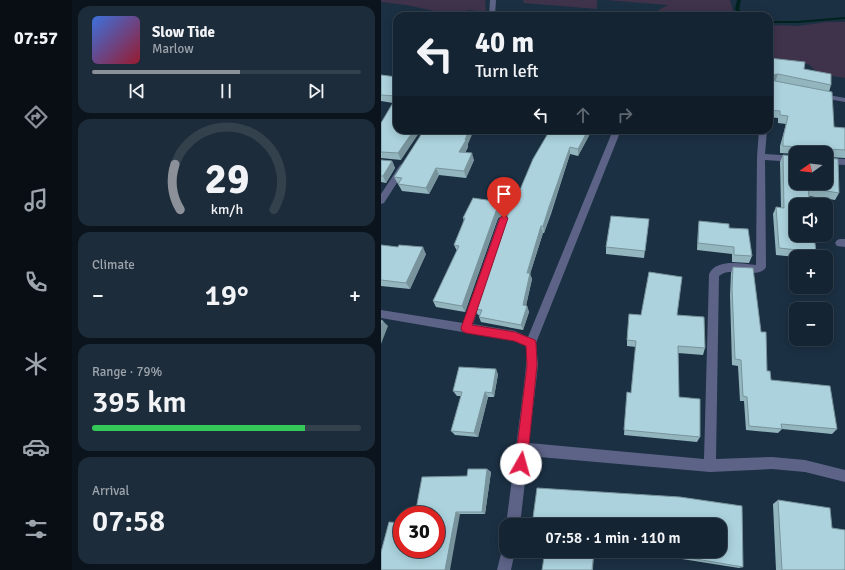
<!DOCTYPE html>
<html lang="en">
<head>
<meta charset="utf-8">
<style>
	:root { --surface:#142432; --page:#1d2c3a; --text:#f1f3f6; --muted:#9da4ac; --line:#33414d; --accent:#8c9099 }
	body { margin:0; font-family:Signika,sans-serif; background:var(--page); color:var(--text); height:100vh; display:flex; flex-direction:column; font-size:15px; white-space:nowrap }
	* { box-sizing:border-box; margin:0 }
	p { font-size:13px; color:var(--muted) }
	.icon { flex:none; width:22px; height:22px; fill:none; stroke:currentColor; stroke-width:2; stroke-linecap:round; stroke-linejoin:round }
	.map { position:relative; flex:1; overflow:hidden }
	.panel { display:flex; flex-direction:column; gap:6px; padding:6px; background:#0b141c; width:309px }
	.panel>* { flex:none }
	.top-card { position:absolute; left:12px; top:12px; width:380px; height:122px; border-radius:12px; box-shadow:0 2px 10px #0003,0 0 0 1px var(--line); background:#142432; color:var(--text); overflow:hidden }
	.needle { width:26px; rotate:256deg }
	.controls { position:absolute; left:408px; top:146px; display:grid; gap:8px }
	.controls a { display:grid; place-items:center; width:44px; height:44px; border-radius:8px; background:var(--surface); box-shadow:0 2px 10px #0003,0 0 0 1px var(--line); font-size:20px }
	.speed { position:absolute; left:12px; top:506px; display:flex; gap:8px; font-size:20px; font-weight:700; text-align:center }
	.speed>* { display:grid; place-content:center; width:52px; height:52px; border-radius:50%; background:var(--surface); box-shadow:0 2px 10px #0003,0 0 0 1px var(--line); line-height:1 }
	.speed .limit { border:6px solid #d22; background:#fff; color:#111 }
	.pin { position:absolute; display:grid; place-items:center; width:34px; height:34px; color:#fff; margin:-41px -17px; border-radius:50% 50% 50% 0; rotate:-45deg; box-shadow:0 0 4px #0007 }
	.pin .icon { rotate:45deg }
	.me { position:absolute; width:44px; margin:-22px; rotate:7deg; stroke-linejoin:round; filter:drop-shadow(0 0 3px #0008) }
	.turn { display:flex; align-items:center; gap:14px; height:84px; padding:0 16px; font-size:18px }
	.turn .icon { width:52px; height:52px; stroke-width:2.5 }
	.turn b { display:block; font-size:28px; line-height:34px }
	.lanes { display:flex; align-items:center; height:38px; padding:0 16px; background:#0003; justify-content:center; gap:20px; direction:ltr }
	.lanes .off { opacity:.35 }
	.big { font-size:30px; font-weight:600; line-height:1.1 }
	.panel .widget { flex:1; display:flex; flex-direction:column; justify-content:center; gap:6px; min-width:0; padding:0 14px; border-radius:12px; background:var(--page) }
	.panel .dial { align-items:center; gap:0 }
	.dial svg { height:104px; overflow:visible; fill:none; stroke:var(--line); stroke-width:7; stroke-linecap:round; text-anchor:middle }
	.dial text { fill:var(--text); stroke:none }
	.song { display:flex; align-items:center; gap:12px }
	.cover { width:48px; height:48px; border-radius:6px; background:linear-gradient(135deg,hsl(220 70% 55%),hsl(350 70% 35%)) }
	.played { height:4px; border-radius:2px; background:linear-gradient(90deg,var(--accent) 55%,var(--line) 55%) }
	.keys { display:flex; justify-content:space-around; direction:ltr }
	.heat { display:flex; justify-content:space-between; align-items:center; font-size:22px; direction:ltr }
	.charge { height:6px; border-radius:3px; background:linear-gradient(90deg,#34c759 79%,var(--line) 0) }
	.trip { position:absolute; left:118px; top:518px; width:228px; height:40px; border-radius:12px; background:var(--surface); box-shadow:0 2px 10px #0003,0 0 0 1px var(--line); font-weight:600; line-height:40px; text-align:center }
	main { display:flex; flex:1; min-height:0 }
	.menu { display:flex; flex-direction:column; width:72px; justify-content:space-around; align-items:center; background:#080e14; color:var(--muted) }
	.menu .icon { width:28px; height:28px }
	.menu .selected { color:var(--accent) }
	.menu b { font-size:18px; color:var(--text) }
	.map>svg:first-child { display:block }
	.green { fill:#3f334b }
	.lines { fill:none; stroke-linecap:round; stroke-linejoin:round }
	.stream { fill:#00221f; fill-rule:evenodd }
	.minor { fill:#5d6387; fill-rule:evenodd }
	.wall { fill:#93b5be }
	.shaded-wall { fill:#78939b }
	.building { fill:#abd2dd; stroke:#78939b }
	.route { fill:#e11d48; stroke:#92132f }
</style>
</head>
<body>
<main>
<nav class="menu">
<b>07:57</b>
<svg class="icon selected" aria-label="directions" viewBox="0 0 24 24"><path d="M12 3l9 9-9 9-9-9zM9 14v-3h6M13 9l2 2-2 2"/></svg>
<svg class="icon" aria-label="music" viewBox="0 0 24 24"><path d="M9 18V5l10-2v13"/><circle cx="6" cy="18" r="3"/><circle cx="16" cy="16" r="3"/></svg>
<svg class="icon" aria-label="phone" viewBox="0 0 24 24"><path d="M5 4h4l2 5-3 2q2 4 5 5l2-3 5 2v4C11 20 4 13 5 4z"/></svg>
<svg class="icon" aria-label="climate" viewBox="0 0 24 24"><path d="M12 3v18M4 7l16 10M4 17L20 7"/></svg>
<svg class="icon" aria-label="car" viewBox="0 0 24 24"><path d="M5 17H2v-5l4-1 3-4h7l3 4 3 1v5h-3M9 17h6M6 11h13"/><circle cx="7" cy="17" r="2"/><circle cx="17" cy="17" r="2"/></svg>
<svg class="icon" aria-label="filters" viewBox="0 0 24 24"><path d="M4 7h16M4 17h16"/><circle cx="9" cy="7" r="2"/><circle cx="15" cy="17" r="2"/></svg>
</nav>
<section class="panel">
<div class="widget">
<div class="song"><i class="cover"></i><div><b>Slow Tide</b><p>Marlow</p></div></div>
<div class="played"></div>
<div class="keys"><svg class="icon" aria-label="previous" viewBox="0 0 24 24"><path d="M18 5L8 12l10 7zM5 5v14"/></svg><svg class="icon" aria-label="pause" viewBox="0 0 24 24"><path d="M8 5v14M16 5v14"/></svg><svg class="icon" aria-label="next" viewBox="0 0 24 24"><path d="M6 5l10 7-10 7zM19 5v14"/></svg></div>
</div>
<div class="widget dial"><svg viewBox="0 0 100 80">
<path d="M14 69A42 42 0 1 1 86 69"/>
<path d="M14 69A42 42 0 0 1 10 34" stroke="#8c9099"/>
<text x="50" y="56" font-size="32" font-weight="700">29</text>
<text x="50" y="72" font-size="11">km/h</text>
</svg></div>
<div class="widget"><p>Climate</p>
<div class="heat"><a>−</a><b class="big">19°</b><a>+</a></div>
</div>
<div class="widget"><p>Range · 79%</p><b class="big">395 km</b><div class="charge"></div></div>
<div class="widget"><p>Arrival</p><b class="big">07:58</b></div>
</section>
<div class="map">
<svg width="464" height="570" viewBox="0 0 464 570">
	<rect width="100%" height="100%" fill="#1b3043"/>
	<g class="green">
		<polygon points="0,0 104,0 105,12 87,10 75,16 66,16 58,12 25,5 0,2"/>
		<polygon points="142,0 216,0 216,9 143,3"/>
		<polygon points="225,0 349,0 352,11 356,16 284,16 277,10 287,5"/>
		<polygon points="446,22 464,22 464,78 439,74 427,64 388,57 388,25 417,26"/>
	</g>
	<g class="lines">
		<g class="stream">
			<polygon points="356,0 360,0 358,9 364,16 360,16 354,9"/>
			<polygon points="464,17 464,19 416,23 388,23 388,21 416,21"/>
		</g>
		<g class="minor">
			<polygon points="109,0 115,0 114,16 108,16"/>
			<polygon points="436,93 464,98 464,102 436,97"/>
			<path d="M232,130H240L155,343L157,365L148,443L323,459L328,274C336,258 361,264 375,265L376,157L378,130H386L384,154L415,156V162L384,160L385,267C377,281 351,265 338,276L335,459L391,457L424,460L464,470V482L424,472L391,469L329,472L147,456L139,525H125L143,385L145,365V346L133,341L0,318V310L82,323L118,218L123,215L128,218L92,324L134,331L147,337Z"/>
			<polygon points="445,158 464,159 464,165 445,164"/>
			<polygon points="22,164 26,167 3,203 0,204 0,194 19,165"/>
			<polygon points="459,239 464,239 464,247 456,246 454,243 456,240"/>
			<polygon points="125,545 125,551 134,551 130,570 116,570 122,546"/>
		</g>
	</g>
	<g class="wall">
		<polygon points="388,58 423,69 450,85 448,92 453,127 464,128 464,158 447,157 458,193 454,200 428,196 435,252 433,257 415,257 395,255 392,214 395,207 400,207 399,162 402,155 415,183 445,153 415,153 415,154 399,153 399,146 405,124 397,123 397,118 388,117"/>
		<polygon points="0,75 16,77 20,160 0,158 0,123 12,103 0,101"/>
		<polygon points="211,130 197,156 189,154 170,214 163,233 162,233 149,274 151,279 145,305 146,306 148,312 142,330 100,322 98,317 98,315 97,315 94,309 126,216 124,214 117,218 84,312 55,307 52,301 76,251 73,245 83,221 82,218 133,204 152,159"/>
		<polygon points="87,144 87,147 84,153 93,160 85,178 58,175 48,194 21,191 13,177"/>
		<polygon points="0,160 11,161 14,168 5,183 0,182"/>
		<polygon points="268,219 263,258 225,254 225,247"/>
		<polygon points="318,221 348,228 371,256 368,263 351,262 351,254 316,250 317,228"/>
		<polygon points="0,245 45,254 29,289 0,286"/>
		<polygon points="352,267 380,332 386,371 390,380 456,429 451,434 401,429 397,433 365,430 363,401 359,401 357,366 351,365 349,295 350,273"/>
		<polygon points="260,315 296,315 324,348 322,355 297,353 298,397 319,437 316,442 243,435 246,392 250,393 255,347 246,346 246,340"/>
		<polygon points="117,374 113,397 107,397 97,437 74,435 70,431 80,396 76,396 72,391"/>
		<polygon points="106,469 110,472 104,514 79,514 21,549 86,476"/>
		<polygon points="299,497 362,567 358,568 301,559 301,551 339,551"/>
		<polygon points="397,500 451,528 464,570 395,570 392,504"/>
	</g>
	<g class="shaded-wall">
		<polygon points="397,74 394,82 388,83 389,75"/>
		<polygon points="33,130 40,130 20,160 17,153"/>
		<polygon points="88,130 93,130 87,144 87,147 81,159 78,152"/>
		<polygon points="207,130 211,130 197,156 197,149"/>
		<polygon points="189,147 189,154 163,233 162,226"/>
		<polygon points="91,153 93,160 85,178 83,171"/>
		<polygon points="11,161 14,168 5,183 2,176"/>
		<polygon points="55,168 58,175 48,194 45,188"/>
		<polygon points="122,207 124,214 117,218 84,312 81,306 115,211"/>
		<polygon points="160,226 162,233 149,274 151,279 144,311 142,305 146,273"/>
		<polygon points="42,247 45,254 29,289 25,283"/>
		<polygon points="146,306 148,312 142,330 140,325"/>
		<polygon points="2,321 7,326 0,344 0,326"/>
		<polygon points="115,369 117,374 113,397 111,393"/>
		<polygon points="104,392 107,397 97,437 93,433"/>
		<polygon points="106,469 110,472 104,514 101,512"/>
		<polygon points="75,512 79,514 69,570 64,570"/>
		<polygon points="213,551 212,570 211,570"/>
	</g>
	<g class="building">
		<polygon points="388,58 424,62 423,69 450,74 450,85 397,74 389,75 389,80 451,92 453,127 464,128 464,150 447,149 447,158 457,159 458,193 427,188 429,205 415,205 415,235 433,235 435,252 398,248 395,207 403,208 402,155 415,156 415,183 445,183 445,153 419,153 420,149 418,147 402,146 402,138 407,116 399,115 399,111 388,110"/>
		<polygon points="0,75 16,77 16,130 33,130 17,153 0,152 0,123 16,96 0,95"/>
		<polygon points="43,130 88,130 84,140 85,140 78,152 91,153 83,171 55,168 45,188 17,184 21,178 13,177"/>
		<polygon points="169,130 207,130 197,149 189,147 168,207 162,226 160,226 146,273 149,273 142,305 146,306 140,325 98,317 101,310 94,309 128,212 122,207 115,211 81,306 52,301 78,246 73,245 84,218 82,218 92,198 133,204 152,159"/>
		<polygon points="0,160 11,161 2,176 0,176"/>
		<polygon points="230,216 268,219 264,251 225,247"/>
		<polygon points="318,221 348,224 348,228 367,229 371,256 353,255 353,247 317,243"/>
		<polygon points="0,245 17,247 18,245 42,247 25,283 0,280"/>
		<polygon points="352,267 372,268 380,332 385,332 386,371 389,371 390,380 449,386 456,429 400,424 401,429 368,426 366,397 362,396 360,360 354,359 351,288"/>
		<polygon points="268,272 301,277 296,315 323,317 324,348 297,346 298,397 319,399 319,437 243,430 246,392 250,393 255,341 246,340 248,314 260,315"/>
		<polygon points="0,320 2,321 0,326"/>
		<polygon points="78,367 115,369 111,393 104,392 93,433 70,431 81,392 72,391"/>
		<polygon points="87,469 106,469 101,512 75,512 64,570 0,570 0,552 8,522 21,523 21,549 55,549 55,515 34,515 41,477 86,476"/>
		<polygon points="156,488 299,497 361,506 362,567 303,557 304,551 339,551 339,525 151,525"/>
		<polygon points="397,500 449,508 451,528 464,530 464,570 401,570"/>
		<polygon points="164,551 213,551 211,570 161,570"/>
	</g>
	<polygon class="route" points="123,215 127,218 91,325 134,332 154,340 155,343 156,365 146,464 144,468 140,470 136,468 134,464 146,365 145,346 133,341 85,333 81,331 80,328 119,218"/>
</svg>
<div class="controls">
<a><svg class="needle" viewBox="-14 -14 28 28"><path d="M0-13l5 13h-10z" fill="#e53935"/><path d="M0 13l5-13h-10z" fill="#9da4ac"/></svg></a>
<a><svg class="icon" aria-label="sound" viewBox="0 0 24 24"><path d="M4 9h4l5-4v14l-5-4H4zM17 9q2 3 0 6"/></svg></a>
<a>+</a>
<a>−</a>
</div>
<div class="speed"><div class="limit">30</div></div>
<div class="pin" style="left:123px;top:218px;background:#d93025"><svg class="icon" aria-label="arrive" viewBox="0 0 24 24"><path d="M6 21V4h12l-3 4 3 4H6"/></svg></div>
<svg class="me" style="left:140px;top:464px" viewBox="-20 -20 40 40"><circle r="19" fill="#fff"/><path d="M0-13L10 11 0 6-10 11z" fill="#e11d48"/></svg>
<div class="trip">07:58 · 1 min · 110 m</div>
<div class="top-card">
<div class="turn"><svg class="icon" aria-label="left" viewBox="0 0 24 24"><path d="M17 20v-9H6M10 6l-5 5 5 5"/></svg><div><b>40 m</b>Turn left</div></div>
<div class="lanes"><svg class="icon" aria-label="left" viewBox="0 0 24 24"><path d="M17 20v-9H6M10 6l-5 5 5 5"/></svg><svg class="icon off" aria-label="ahead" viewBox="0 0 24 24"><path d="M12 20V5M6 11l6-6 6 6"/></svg><svg class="icon off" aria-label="right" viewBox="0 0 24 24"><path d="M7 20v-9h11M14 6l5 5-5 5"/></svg></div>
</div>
</div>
</main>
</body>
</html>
